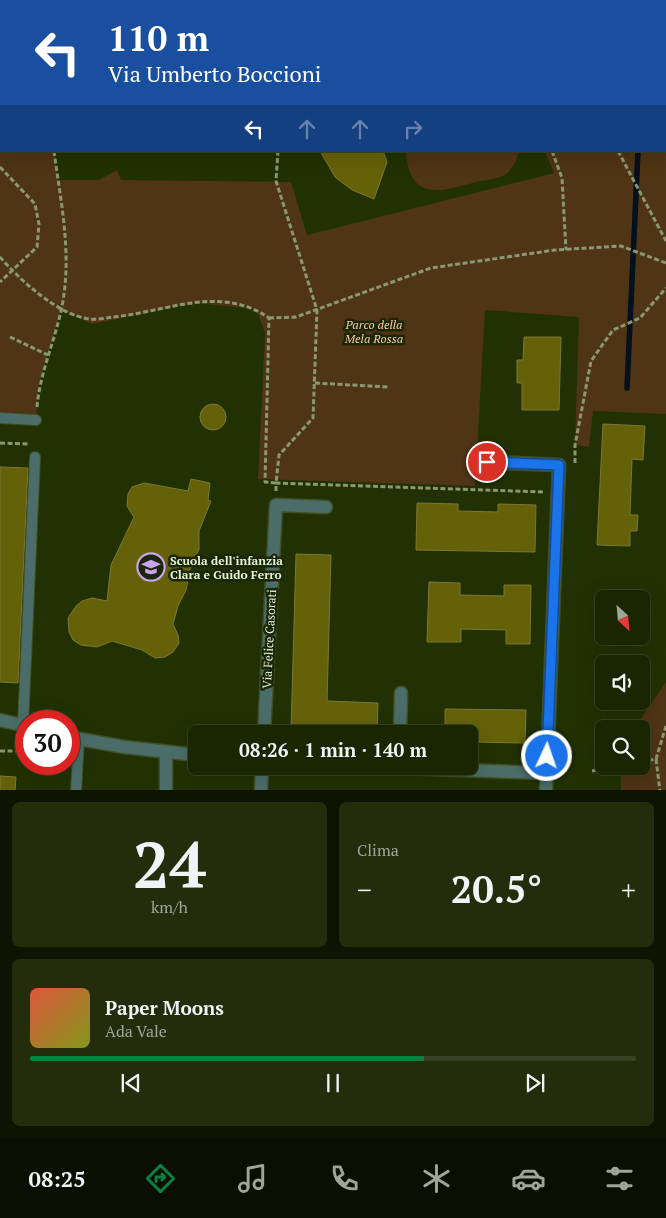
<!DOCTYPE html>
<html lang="it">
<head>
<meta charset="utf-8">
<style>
	:root { --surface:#1a2502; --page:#232d0c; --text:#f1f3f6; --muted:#9fa599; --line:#384224; --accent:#0b8043 }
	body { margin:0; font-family:"PT Serif",serif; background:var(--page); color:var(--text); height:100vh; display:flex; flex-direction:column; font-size:19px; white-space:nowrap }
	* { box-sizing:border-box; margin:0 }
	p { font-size:16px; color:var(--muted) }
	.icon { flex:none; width:28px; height:28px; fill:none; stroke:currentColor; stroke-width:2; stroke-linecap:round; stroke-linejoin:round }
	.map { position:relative; height:790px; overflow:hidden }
	.side { display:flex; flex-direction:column; gap:12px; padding:12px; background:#0e1401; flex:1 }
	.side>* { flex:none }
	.top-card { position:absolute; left:0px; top:0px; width:666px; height:152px; box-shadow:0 5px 20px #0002,0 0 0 1px var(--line); background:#1a4fa0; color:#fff; overflow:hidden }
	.needle { width:32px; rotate:154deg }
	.buttons { position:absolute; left:595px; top:590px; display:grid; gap:10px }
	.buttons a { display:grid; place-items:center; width:55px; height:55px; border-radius:8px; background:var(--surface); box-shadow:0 5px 20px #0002,0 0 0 1px var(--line); font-size:25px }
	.speed { position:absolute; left:15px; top:710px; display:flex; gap:10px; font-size:25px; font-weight:700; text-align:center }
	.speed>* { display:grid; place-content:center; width:65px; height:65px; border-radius:50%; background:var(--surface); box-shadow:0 5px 20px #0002,0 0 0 1px var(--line); line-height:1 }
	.speed .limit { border:8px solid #d22; background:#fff; color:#111 }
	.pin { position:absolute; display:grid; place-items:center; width:42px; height:42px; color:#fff; margin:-21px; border:2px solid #fff; border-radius:50%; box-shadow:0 1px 5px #0007 }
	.me { position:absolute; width:55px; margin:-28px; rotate:3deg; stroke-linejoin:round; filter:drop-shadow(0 0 4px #0008) }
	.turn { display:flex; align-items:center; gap:18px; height:105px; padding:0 25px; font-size:22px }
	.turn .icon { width:65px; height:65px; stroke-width:2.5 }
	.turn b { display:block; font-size:35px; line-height:42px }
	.lanes { display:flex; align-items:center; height:48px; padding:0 25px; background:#0003; justify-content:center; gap:25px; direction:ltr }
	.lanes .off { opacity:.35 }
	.big { font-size:38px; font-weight:600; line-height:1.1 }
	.side .tile { flex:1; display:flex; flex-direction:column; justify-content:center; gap:8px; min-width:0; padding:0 18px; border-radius:8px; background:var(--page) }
	.side .dial { align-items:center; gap:0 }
	.dial b { font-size:65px; line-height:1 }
	.song { display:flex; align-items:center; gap:15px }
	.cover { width:60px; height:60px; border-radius:8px; background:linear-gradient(135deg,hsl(10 70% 55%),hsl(70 70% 35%)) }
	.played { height:5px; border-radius:2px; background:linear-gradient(90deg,var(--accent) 65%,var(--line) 65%) }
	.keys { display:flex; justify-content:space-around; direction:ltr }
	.heat { display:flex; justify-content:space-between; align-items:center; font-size:28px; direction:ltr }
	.side .tiles { flex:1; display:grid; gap:12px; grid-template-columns:1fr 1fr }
	.tile:last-child { grid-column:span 2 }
	.trip { position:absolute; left:188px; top:725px; width:290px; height:50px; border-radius:8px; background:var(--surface); box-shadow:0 5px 20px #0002,0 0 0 1px var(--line); font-weight:600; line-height:50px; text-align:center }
	.menu { display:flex; height:80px; justify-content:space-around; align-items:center; background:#0a0f01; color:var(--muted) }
	.menu .icon { width:35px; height:35px }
	.menu .on { color:var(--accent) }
	.menu b { font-size:22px; color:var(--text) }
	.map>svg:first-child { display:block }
	.green { fill:#4f3415 }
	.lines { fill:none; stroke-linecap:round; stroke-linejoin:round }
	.stream { stroke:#04101d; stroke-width:5.5 }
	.building { fill:#656109; stroke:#7b7835 }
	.lane-casing { stroke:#415024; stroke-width:12 }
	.street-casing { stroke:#415024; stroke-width:15 }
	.path { stroke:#8a9872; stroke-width:3; stroke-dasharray:5 2.5; stroke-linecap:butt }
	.lane { stroke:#4b6d69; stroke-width:10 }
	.street { stroke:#4b6d69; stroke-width:12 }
	.route-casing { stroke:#114b97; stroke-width:12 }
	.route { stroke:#1a73e8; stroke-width:9 }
	.labels { text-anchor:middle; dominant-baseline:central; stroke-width:5; stroke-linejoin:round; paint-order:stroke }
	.park-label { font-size:12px; font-style:italic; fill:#fbcda0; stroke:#1b2607 }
	.poi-label { font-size:12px; font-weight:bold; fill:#e4f2d3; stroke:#1b2607; text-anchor:start }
	.street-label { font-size:12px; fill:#e4f2d3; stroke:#1b2607 }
</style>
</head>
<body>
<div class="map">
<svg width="666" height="791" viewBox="0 0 666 791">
	<rect width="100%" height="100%" fill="#223103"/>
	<g class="green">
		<polygon points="493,0 666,0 666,414 593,411 589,447 575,445 579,317 485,310 475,486 258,479 265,333 256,309 196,303 92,324 61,310 39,383 36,420 0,418 0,108 1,151 54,151 58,180 99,180 117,170 121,180 291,182 307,235 554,173 545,151 665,151 665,1"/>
		<path d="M406,151H519C518,158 512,170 506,174C499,179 485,180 476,182C441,192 409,202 406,151Z"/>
		<polygon points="666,682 666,790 621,790 621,766 641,766 641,729 634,729"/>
	</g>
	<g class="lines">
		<polyline class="stream" points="627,388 638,151"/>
	</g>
	<g class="building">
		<polygon points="320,151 383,151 387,162 374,199 352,190 335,177"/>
		<polygon points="524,337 561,337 559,410 522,410 522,383 517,383 517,360 523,360"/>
		<circle cx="213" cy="417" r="13"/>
		<polygon points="603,424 645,426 643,460 632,459 630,515 638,515 637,531 630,531 630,546 597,545"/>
		<polygon points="0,467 28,468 18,683 0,682"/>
		<polygon points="191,479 210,483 208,500 211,501 199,531 199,549 190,569 186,590 178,606 173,624 178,635 179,643 173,652 165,657 155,658 142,650 112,641 97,647 81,645 73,640 69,632 68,618 76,606 82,601 92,598 107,601 111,565 134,517 127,506 128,494 132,487 144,483 188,491"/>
		<polygon points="417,503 458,504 458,511 498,512 498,504 536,505 535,552 416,550"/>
		<polygon points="296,554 331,555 327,701 378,703 377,733 291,731"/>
		<polygon points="429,582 460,583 460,595 504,596 504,585 531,585 530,644 506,644 506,630 461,629 461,642 427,642"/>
		<polygon points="445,709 526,710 525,743 469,742 469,734 445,734"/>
		<polygon points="0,776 16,777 15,791 0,791"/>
	</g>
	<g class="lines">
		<g class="lane-casing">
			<g id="lane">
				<polyline points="0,418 36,420"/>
				<polyline points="23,725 35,457"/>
				<polyline points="76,791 79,739"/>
			</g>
		</g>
		<g class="street-casing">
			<g id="street">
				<polyline points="51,1 51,0"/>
				<polyline points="281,1 281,0"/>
				<polyline points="315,1 315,0"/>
				<polyline points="487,462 559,465 546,791"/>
				<polyline points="0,720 26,726"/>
				<polyline points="264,734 276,505 326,507"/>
				<polyline points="400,734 401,693"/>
				<polyline points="69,737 124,747 196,755"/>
				<polyline points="349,766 546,773"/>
				<polyline points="166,791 166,752"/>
				<polyline points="261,791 262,766"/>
			</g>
		</g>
		<g class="path">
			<polyline points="558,0 558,1"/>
			<polyline points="665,13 666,13"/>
			<polyline points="0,108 1,109"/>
			<polyline points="552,151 562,178 566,250"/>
			<polyline points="618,151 666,241"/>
			<polyline points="0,167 35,204 39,224 37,247 0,282"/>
			<path d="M0,257C20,280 59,316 90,319C97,320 106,318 113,317C166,312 220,284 269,318L265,482L276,483L279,455L313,418L317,310L276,181L278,151"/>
			<polyline points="269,318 296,317 431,268 555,250 621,246 666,263"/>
			<polyline points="10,337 48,355"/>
			<polyline points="315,383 388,387"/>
			<path d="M37,407C40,373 54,343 61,311C73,257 61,204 54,151"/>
			<polyline points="0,443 29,444"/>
			<polyline points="575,463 575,445 591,361 613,330 640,318 666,288"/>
			<polyline points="276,491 276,483 544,492"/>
			<polyline points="0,751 26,751"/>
			<polyline points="656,759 660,791"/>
			<polyline points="641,762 656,759 666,726"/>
			<polyline points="592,771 618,766"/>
		</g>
		<use href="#lane" class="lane"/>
		<use href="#street" class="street"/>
	</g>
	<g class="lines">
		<g class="route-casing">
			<polyline id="route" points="487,462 559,465 547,756"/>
		</g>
		<use href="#route" class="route"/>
	</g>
	<defs>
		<g id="school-ring" transform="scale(1.4375)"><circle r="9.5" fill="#1b2607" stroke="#c9a5ee" stroke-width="1.5"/><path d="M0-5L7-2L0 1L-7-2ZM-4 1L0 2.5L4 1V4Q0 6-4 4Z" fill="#c9a5ee"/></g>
	</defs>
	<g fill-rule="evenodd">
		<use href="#school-ring" x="151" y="567"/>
	</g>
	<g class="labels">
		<g class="park-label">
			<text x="374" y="324">Parco della<tspan x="374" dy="14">Mela Rossa</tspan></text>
		</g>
		<g class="poi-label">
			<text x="170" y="560">Scuola dell'infanzia<tspan x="170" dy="14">Clara e Guido Ferro</tspan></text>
		</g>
		<g class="street-label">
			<text transform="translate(269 639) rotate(-87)">Via Felice Casorati</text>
		</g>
	</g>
</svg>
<div class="buttons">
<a><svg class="needle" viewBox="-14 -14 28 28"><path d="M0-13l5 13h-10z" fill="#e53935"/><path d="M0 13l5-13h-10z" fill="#9fa599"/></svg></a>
<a><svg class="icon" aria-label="sound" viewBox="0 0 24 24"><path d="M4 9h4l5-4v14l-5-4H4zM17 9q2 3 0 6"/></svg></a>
<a><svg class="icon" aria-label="search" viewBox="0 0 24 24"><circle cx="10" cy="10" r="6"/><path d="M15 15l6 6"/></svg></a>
</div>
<div class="speed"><div class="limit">30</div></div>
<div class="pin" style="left:487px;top:462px;background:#d93025"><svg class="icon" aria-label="arrive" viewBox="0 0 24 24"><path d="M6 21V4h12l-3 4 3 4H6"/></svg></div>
<svg class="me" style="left:547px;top:756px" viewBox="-20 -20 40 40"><circle r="17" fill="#1a73e8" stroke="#fff" stroke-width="3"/><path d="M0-11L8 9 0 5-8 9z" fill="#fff"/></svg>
<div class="trip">08:26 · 1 min · 140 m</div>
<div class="top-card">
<div class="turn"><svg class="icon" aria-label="left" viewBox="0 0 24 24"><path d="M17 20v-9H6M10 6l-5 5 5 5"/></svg><div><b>110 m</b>Via Umberto Boccioni</div></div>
<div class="lanes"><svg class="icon" aria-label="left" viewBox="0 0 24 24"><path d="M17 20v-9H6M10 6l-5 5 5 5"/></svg><svg class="icon off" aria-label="ahead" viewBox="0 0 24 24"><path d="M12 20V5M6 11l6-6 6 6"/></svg><svg class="icon off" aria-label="ahead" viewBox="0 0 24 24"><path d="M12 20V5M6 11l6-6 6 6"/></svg><svg class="icon off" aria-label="right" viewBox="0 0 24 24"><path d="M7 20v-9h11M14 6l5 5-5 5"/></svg></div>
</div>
</div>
<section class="side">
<div class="tiles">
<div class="tile dial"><b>24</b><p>km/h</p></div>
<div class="tile"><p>Clima</p>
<div class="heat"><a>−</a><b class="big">20.5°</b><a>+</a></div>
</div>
<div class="tile">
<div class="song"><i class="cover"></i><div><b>Paper Moons</b><p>Ada Vale</p></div></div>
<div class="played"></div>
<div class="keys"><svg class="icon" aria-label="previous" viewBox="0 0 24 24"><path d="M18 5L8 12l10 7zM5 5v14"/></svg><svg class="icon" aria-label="pause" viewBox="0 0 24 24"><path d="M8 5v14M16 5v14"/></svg><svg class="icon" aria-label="next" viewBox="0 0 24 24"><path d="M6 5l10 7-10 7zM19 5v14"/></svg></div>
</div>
</div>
</section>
<nav class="menu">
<b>08:25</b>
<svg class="icon on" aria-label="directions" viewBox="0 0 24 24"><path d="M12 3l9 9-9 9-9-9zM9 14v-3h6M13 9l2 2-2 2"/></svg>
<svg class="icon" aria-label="music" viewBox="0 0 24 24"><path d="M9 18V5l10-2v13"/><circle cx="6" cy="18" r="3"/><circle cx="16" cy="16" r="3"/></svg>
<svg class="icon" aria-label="phone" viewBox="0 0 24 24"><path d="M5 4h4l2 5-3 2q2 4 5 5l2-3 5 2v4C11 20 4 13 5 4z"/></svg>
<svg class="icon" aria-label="climate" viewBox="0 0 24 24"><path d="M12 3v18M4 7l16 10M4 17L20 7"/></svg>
<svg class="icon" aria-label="car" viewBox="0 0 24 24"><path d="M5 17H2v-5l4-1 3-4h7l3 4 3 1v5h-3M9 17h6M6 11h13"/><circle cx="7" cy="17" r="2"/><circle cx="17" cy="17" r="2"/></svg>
<svg class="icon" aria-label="filters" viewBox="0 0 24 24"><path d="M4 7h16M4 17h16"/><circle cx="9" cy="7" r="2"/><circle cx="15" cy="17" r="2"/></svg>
</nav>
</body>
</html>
